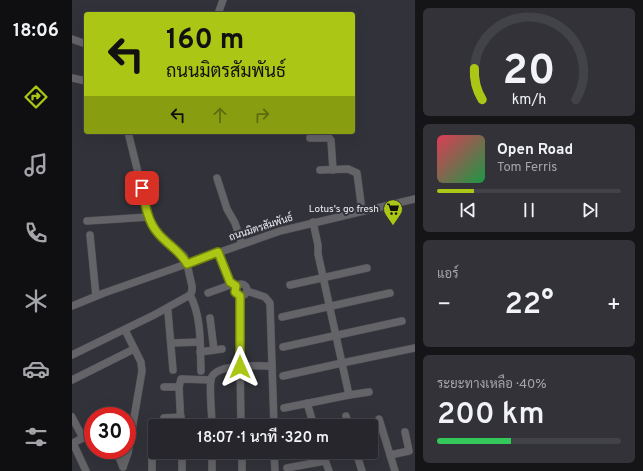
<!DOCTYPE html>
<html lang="th">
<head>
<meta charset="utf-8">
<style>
	:root { --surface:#26262c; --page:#323238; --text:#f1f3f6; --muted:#a4a5a9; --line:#424348; --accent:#abc615 }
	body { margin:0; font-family:Overpass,Sarabun,sans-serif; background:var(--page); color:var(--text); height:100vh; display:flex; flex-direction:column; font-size:15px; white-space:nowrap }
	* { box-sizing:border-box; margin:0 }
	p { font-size:13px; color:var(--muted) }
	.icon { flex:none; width:22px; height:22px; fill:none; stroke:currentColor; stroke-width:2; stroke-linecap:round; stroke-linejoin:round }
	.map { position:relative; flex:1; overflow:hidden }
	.side { display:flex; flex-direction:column; gap:8px; padding:8px; background:#151518; width:228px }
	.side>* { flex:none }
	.top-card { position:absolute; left:12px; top:12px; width:271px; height:122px; border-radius:4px; box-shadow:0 4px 16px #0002,0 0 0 1px var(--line); background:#abc615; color:#111; overflow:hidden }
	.speed { position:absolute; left:12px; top:407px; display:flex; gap:8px; font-size:20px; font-weight:700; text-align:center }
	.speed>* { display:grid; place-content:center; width:52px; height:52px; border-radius:50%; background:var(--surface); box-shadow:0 4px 16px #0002,0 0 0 1px var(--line); line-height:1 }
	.speed .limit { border:6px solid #d22; background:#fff; color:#111 }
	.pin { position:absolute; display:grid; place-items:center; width:34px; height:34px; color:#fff; margin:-17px; border-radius:8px; box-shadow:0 2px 6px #0006 }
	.me { position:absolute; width:44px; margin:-22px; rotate:0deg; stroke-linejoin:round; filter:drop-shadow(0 0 3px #0008) }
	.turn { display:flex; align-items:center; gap:14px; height:84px; padding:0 16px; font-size:18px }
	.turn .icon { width:52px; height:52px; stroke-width:2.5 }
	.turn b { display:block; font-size:28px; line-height:34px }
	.lanes { display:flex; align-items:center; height:38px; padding:0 16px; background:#0003; justify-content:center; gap:20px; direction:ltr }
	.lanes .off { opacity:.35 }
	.big { font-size:30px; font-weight:600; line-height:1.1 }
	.side .card { flex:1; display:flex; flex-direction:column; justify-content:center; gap:6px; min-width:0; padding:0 14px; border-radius:6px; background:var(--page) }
	.side .dial { align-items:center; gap:0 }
	.dial svg { height:104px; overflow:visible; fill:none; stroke:var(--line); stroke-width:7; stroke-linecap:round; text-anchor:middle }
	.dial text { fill:var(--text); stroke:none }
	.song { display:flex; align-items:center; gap:12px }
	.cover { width:48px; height:48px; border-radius:6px; background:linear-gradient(135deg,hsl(350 70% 55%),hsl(140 70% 35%)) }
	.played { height:4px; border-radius:2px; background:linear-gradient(90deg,var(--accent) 20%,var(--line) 20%) }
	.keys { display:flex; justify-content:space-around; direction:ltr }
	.heat { display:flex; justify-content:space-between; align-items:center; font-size:22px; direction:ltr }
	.charge { height:6px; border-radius:3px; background:linear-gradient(90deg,#34c759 40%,var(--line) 0) }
	.trip { position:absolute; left:76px; top:419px; width:230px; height:40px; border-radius:4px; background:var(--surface); box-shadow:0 4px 16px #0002,0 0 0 1px var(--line); font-weight:600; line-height:40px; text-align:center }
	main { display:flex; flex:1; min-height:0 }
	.menu { display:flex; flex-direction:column; width:72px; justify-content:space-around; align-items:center; background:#0f0f12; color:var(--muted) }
	.menu .icon { width:28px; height:28px }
	.menu .on { color:var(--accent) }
	.menu b { font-size:18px; color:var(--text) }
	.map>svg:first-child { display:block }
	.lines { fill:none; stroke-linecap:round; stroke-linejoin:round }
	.minor-casing { stroke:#505157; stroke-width:8 }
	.minor { stroke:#646468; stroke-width:7 }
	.route-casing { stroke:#6f810e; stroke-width:10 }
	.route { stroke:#abc615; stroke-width:7 }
	.labels { text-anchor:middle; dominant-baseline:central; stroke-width:4; stroke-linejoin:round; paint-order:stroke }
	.poi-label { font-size:10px; fill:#edeef2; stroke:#32333a; text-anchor:end }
	.street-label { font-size:10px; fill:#edeef2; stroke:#32333a }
</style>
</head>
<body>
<main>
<nav class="menu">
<b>18:06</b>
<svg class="icon on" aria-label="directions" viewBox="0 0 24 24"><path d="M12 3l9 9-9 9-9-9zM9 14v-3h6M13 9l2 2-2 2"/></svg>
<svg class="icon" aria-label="music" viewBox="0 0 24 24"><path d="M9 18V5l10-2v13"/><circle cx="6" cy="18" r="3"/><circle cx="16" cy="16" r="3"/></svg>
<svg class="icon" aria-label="phone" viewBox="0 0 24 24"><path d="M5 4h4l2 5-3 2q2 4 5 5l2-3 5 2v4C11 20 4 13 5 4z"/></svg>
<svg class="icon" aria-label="climate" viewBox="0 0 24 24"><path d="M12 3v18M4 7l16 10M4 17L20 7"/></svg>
<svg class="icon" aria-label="car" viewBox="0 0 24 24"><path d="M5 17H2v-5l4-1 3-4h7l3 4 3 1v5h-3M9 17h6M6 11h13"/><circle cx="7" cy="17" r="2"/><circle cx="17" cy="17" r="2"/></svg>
<svg class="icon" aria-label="filters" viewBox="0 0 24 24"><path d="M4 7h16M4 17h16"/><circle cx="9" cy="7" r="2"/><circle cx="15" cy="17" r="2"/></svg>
</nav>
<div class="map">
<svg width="343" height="471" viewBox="0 0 343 471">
	<rect width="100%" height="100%" fill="#32333a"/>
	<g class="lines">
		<g class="minor-casing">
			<g id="minor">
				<polyline points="146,14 151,0"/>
				<polyline points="0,39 14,44"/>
				<polyline points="0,78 14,81"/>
				<path d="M56,132L77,217L86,233L112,256L115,264L120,286V291L118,295C130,317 128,346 129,371"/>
				<polyline points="238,138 257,138 259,140 261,170"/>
				<polyline points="248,170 276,169 285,173 290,211"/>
				<polyline points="145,178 155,209 163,223 170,244"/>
				<polyline points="15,221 77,217"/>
				<polyline points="241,222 246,245 246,254 277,395"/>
				<polyline points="18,235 24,296"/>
				<polyline points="146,252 158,282 164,286"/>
				<circle cx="169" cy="290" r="6"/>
				<polyline points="218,285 295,268"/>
				<polyline points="175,291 193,297 198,303 202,426"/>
				<polyline points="136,293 161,284"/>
				<polyline points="167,296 169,426"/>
				<polyline points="0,306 32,293 208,231 343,199"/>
				<polyline points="96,312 101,370"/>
				<polyline points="210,317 318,293"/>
				<polyline points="138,318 142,350"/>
				<polyline points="100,343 128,342"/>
				<polyline points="211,347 330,321"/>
				<polyline points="128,352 150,349"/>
				<polyline points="0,355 82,315 118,295"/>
				<polyline points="211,376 270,363 343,348"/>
				<polyline points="0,380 62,349"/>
				<polyline points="92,387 107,387"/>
				<polyline points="235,403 242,426"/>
				<polyline points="212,408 277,395 297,392"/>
				<polyline points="274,416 277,426"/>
				<polyline points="0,417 11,438"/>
				<polyline points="92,418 109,417"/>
				<polyline points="307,419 323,471"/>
				<polyline points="109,426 107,387 109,379 139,380"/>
				<path d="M140,426C140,414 137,389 139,379C143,363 187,366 200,366"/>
				<polyline points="44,450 51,467"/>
				<polyline points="110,452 110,471"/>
				<polyline points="140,452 140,471"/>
				<polyline points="170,452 170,471"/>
				<polyline points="202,452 203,471"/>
				<polyline points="250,452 257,471"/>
				<polyline points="284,452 290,471"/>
				<polyline points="318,455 337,451 333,432"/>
				<polyline points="51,467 56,453 70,371 69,362 53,330"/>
				<polyline points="215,468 253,461"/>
				<polyline points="14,471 1,443 21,433"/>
				<polyline points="80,471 80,439"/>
			</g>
		</g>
		<use href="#minor" class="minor"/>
	</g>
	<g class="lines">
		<g class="route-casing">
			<path id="route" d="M70,188C73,203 75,220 85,232C94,244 108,250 115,264L146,252L158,282L164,286L163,292L168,296V367"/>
		</g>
		<use href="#route" class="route"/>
	</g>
	<defs>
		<g id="supermarket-pin" transform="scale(1)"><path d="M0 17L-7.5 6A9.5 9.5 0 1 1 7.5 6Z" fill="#abc615" stroke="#32333a"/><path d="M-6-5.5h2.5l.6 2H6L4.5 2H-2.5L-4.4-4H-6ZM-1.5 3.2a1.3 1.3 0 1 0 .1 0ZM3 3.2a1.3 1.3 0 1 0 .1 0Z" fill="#111"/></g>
	</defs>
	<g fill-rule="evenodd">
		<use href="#supermarket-pin" x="321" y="209"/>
	</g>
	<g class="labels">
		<g class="poi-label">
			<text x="307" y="209">Lotus's go fresh</text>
		</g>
		<g class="street-label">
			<text transform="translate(189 228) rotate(-18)">ถนนมิตรสัมพันธ์</text>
		</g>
	</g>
</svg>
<div class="speed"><div class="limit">30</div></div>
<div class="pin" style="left:70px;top:188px;background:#d93025"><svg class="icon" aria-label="arrive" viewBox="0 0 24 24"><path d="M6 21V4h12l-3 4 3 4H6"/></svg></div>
<svg class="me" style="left:168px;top:367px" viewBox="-20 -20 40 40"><path d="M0-17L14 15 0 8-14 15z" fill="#abc615" stroke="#fff" stroke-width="4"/></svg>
<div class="trip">18:07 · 1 นาที · 320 m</div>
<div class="top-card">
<div class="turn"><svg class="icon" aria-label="left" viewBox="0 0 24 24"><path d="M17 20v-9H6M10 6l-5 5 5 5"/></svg><div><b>160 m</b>ถนนมิตรสัมพันธ์</div></div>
<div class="lanes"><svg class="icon" aria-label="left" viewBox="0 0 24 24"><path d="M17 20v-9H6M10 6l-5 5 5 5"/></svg><svg class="icon off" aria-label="ahead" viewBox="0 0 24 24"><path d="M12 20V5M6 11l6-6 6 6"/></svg><svg class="icon off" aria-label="right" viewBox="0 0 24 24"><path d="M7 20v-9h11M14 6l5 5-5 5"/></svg></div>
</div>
</div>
<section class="side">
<div class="card dial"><svg viewBox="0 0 100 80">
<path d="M14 69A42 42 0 1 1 86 69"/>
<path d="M14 69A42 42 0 0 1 8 45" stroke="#abc615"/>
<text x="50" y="56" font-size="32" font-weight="700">20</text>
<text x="50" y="72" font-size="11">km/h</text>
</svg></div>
<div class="card">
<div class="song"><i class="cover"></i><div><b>Open Road</b><p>Tom Ferris</p></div></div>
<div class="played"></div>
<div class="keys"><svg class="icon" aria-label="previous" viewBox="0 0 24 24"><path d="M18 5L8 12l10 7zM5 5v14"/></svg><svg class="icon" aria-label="pause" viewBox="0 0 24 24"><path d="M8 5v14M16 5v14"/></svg><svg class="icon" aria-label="next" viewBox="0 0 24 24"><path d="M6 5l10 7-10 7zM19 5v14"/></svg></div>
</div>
<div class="card"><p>แอร์</p>
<div class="heat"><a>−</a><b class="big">22°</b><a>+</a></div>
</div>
<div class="card"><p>ระยะทางเหลือ · 40%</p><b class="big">200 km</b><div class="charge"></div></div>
</section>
</main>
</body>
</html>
